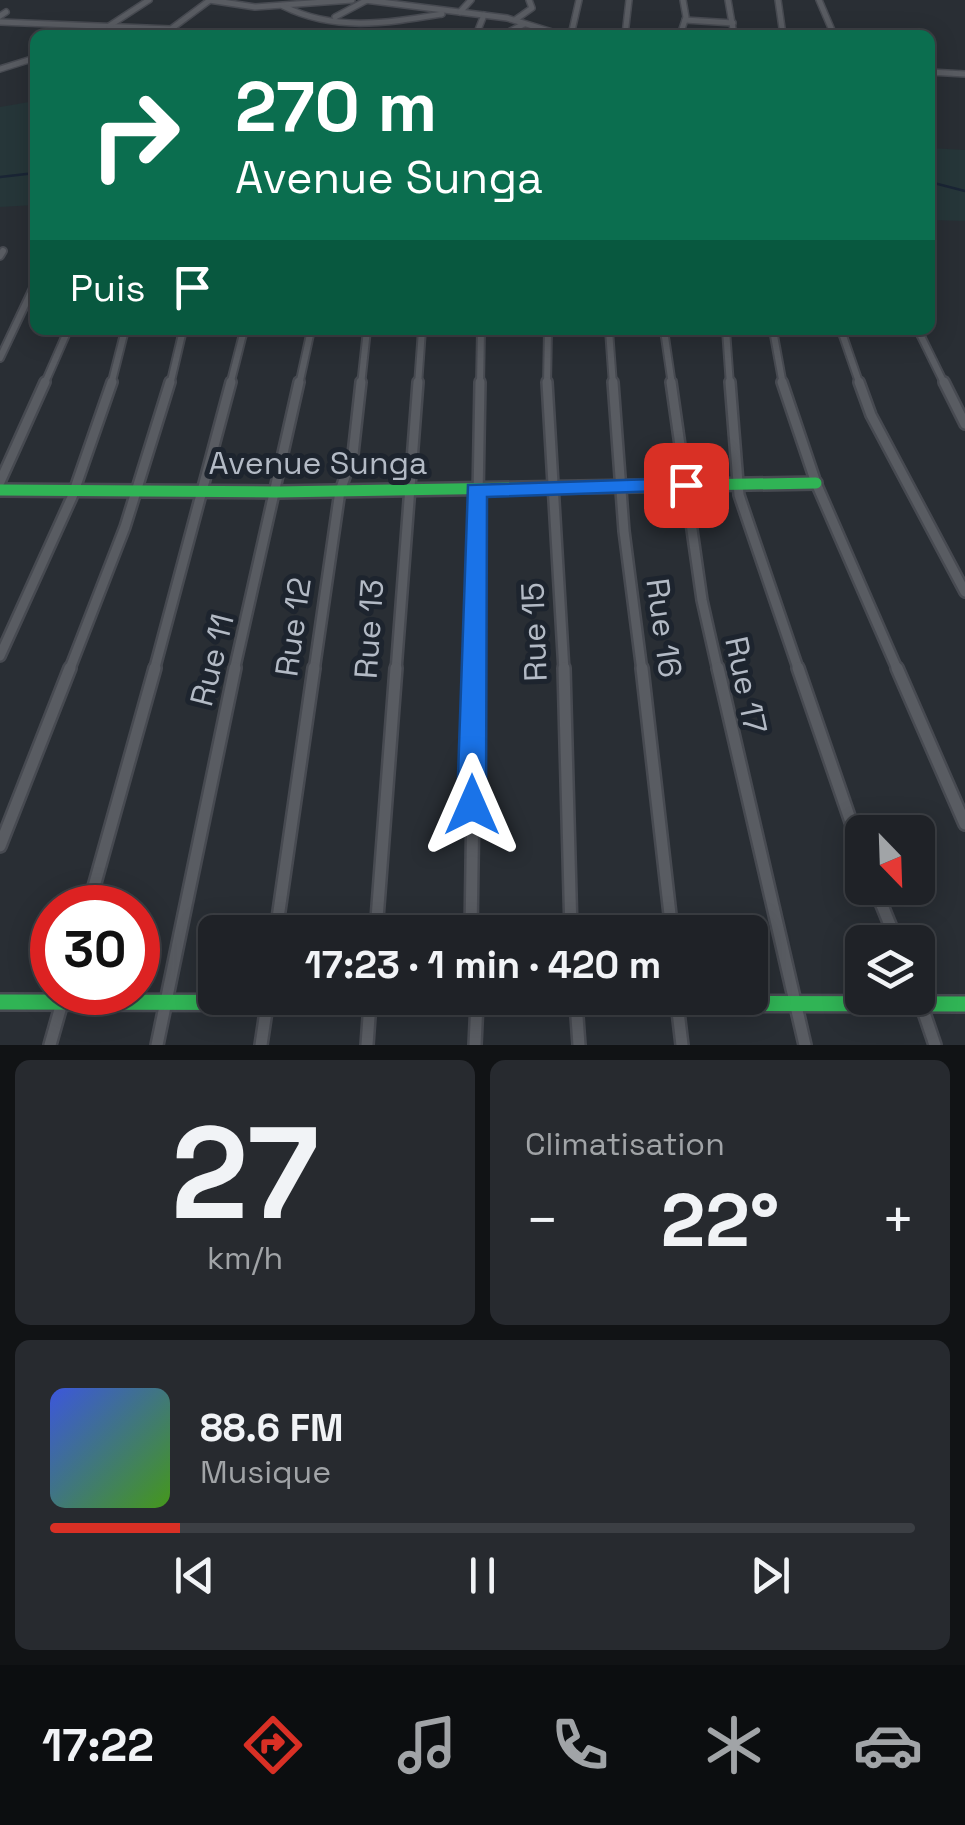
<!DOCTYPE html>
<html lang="fr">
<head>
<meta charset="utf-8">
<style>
	:root { --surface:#1f2227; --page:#272a2f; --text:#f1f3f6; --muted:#a1a4a7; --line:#3c3f44; --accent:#d93025 }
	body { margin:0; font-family:"Space Grotesk",sans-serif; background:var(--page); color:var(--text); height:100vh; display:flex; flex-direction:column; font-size:38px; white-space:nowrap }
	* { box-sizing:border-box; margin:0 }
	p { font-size:32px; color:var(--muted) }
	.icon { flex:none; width:55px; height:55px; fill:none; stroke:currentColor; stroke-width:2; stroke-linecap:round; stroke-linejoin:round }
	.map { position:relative; height:1045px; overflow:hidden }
	.panel { display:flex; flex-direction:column; gap:15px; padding:15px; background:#111315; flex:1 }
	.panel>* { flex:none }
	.banner { position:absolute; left:30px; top:30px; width:905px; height:305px; border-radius:15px; box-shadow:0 5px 25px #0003,0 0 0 2px var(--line); background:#0b6e4f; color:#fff; overflow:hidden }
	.needle { width:65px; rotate:157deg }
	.buttons { position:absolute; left:845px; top:815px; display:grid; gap:20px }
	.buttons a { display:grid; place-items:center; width:90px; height:90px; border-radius:15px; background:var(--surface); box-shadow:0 5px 25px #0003,0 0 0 2px var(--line); font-size:50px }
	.speed { position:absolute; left:30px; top:885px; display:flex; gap:20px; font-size:50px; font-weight:700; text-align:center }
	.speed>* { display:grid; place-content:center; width:130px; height:130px; border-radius:50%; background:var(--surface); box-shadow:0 5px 25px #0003,0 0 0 2px var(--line); line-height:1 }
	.speed .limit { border:15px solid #d22; background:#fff; color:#111 }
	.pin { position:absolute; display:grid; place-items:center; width:85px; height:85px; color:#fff; margin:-42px; border-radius:20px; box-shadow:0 5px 15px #0006 }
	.me { position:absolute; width:110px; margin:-55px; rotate:0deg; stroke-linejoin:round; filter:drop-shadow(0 0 8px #0008) }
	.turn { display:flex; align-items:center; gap:35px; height:210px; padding:0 40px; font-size:45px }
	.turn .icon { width:130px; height:130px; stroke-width:2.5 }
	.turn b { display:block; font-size:70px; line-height:85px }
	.then { display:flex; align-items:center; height:95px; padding:0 40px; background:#0003; gap:20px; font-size:38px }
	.big { font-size:75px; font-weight:700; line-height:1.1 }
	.panel .card { flex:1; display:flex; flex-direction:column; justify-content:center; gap:15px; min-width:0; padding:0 35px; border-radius:15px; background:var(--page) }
	.panel .dial { align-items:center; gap:0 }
	.dial b { font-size:130px; line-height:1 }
	.song { display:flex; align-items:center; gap:30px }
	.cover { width:120px; height:120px; border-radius:15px; background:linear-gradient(135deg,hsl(230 70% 55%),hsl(100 70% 35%)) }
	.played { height:10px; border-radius:5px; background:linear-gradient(90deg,var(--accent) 15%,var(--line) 15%) }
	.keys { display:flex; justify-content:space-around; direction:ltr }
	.heat { display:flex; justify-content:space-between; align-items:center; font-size:55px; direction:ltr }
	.panel .tiles { flex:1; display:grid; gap:15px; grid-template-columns:1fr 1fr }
	.card:last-child { grid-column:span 2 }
	.trip { position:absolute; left:198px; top:915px; width:570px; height:100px; border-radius:15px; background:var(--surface); box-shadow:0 5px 25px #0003,0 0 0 2px var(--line); font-weight:700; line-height:100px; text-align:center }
	.dock { display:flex; height:160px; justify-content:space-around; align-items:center; background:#0c0e10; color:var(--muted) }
	.dock .icon { width:70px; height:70px }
	.dock .current { color:var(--accent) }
	.dock b { font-size:45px; color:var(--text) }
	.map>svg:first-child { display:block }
	.green { fill:#263639 }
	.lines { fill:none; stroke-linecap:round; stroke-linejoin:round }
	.stream { stroke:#1a2535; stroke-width:2.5 }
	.street-far3-casing { stroke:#474a51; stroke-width:8 }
	.street-far2-casing { stroke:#474a51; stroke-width:10 }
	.street-far1-casing { stroke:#474a51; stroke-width:14 }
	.street-casing { stroke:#474a51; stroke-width:16 }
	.fast-far1-casing { stroke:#474a51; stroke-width:16 }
	.fast-casing { stroke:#474a51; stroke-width:20 }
	.street-far3 { stroke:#595c62; stroke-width:5 }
	.street-far2 { stroke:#595c62; stroke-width:6 }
	.street-far1 { stroke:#595c62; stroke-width:9 }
	.street { stroke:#595c62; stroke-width:11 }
	.fast-far1 { stroke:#30b455; stroke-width:11 }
	.fast { stroke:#30b455; stroke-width:15 }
	.route { fill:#1a73e8; stroke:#114b97; stroke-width:2.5 }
	.labels { text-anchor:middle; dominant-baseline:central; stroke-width:10; stroke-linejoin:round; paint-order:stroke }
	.street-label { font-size:32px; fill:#b3bac5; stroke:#1d242e }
</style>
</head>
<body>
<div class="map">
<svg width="965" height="1045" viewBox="0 0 965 1045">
	<rect width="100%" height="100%" fill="#292e34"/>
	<g class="green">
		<polygon points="35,101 35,205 0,207 0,107"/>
		<polygon points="930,148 965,150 965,221 930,220"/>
	</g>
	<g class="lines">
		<g class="stream">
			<polyline points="0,177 35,173"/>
			<polyline points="930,182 965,191"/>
		</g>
		<g class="street-far3-casing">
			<g id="street-far3">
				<polyline points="209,0 255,7 352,0"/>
				<polyline points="365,0 507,18 562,35"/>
				<polyline points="728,0 734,35"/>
				<polyline points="778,0 783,35"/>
				<polyline points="819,0 834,35"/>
				<path d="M283,6C335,32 387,23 442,14"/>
				<polyline points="460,12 471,0"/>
				<polyline points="0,16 6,12"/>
				<polyline points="335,17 367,0"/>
				<polyline points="515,20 532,8 529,0"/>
				<polyline points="685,20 733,23"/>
				<polyline points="0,22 171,29 210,0"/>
				<polyline points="109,26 149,0"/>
				<polyline points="476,35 484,15"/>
				<polyline points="503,35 524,24"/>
				<polyline points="571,35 579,0"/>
				<polyline points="625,35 629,0"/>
				<polyline points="680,35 686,17 683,0"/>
				<polyline points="0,69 35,58"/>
				<polyline points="930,72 965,74"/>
			</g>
		</g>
		<g class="street-far2-casing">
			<g id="street-far2">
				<polyline points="0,256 3,251"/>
				<polyline points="609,330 613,385"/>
				<polyline points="664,330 672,385"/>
				<polyline points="726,330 730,385"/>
				<polyline points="773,330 783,385"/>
				<polyline points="841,330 860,385"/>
				<polyline points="918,330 945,385"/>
				<polyline points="0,358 35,284"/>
				<polyline points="44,385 68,330"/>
				<polyline points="111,385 125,330"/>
				<polyline points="170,385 183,330"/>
				<polyline points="230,385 244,330"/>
				<polyline points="299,385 311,330"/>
				<polyline points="361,385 367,330"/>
				<polyline points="418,385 422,330"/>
				<polyline points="480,385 481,330"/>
				<polyline points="547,385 548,330"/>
			</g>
		</g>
		<g class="street-far1-casing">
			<g id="street-far1">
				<polyline points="547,382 564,671"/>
				<polyline points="613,382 624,531 642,671"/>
				<polyline points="671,382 702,600 718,671"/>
				<polyline points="730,382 739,495 799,671"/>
				<polyline points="782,382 816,483 898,671"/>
				<polyline points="859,382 871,415 965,592"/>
				<polyline points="944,382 965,424"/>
				<polyline points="0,482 45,382"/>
				<polyline points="0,656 72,497 112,382"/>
				<polyline points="69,671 125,527 170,382"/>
				<polyline points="154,671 231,382"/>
				<polyline points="234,671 299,382"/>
				<polyline points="314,671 340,491 353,454 361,382"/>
				<polyline points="396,671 418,382"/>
				<polyline points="475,671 480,382"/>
			</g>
		</g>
		<g class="street-casing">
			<g id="street">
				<polyline points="564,668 571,932"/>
				<polyline points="642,668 672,932"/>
				<polyline points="718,668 805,1045"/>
				<polyline points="798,668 862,854"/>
				<polyline points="897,668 965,824"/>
				<polyline points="0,846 70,668"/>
				<polyline points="875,888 897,942"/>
				<polyline points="88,908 155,668"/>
				<polyline points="276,932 314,668"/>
				<polyline points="376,932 396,668"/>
				<polyline points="471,932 475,668"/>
				<polyline points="918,995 935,1045"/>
				<polyline points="576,1003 579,1045"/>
				<polyline points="677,1003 682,1045"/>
				<polyline points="50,1045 65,992"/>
				<polyline points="157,1045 235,668"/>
				<polyline points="261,1045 268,998"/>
				<polyline points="367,1045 370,1003"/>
				<polyline points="475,1045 477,1003"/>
			</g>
		</g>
		<g class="fast-far1-casing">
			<polyline id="fast-far1" points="0,490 277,492 816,483"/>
		</g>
		<g class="fast-casing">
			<polyline id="fast" points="0,1002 965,1004"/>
		</g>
		<use href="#street-far3" class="street-far3"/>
		<use href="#street-far2" class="street-far2"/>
		<use href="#street-far1" class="street-far1"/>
		<use href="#street" class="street"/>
		<use href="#fast-far1" class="fast-far1"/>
		<use href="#fast" class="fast"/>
	</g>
	<polygon class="route" points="686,478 696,485 693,490 487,497 486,805 482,814 472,818 461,814 457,805 468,485"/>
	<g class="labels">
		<g class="street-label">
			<text x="318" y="463">Avenue Sunga</text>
			<text transform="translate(293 627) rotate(-82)">Rue 12</text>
			<text transform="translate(664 628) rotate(82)">Rue 16</text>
			<text transform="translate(369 629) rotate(-86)">Rue 13</text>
			<text transform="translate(534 632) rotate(-92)">Rue 15</text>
			<text transform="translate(212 660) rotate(-76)">Rue 11</text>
			<text transform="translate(746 685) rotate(78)">Rue 17</text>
		</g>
	</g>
</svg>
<div class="buttons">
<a><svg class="needle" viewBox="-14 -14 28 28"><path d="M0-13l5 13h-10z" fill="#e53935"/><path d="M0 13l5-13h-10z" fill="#a1a4a7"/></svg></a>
<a><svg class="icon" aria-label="layers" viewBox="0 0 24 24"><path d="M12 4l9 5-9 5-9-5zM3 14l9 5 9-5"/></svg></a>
</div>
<div class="speed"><div class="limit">30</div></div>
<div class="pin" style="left:686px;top:485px;background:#d93025"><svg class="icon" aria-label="arrive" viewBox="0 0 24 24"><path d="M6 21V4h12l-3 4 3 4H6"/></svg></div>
<svg class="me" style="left:472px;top:805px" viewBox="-20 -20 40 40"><path d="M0-17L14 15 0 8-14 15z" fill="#1a73e8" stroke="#fff" stroke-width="4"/></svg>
<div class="trip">17:23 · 1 min · 420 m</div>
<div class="banner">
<div class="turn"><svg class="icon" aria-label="right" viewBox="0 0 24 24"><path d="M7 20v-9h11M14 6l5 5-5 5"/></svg><div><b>270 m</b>Avenue Sunga</div></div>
<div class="then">Puis<svg class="icon" aria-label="arrive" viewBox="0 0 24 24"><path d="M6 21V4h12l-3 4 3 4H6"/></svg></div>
</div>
</div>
<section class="panel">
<div class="tiles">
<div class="card dial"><b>27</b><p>km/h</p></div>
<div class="card"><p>Climatisation</p>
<div class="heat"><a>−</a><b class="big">22°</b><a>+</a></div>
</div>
<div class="card">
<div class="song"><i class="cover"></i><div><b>88.6 FM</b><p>Musique</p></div></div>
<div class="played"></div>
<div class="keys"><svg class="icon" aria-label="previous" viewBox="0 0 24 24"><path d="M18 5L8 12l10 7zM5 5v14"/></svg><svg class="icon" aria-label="pause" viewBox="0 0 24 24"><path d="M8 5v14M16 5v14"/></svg><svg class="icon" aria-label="next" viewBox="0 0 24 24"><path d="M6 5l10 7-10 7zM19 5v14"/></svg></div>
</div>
</div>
</section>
<nav class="dock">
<b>17:22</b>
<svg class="icon current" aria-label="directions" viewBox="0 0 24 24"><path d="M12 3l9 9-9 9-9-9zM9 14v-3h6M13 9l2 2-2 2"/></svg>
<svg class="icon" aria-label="music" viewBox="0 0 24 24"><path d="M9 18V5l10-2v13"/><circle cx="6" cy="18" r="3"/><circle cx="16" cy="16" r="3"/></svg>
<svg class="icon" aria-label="phone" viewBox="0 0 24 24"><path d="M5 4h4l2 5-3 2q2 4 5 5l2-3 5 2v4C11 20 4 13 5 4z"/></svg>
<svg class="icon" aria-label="climate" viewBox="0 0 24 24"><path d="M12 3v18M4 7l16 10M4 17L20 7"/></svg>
<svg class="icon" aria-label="car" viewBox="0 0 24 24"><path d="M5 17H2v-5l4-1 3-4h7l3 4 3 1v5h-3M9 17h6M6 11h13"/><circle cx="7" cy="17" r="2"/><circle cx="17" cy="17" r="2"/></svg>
</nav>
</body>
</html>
